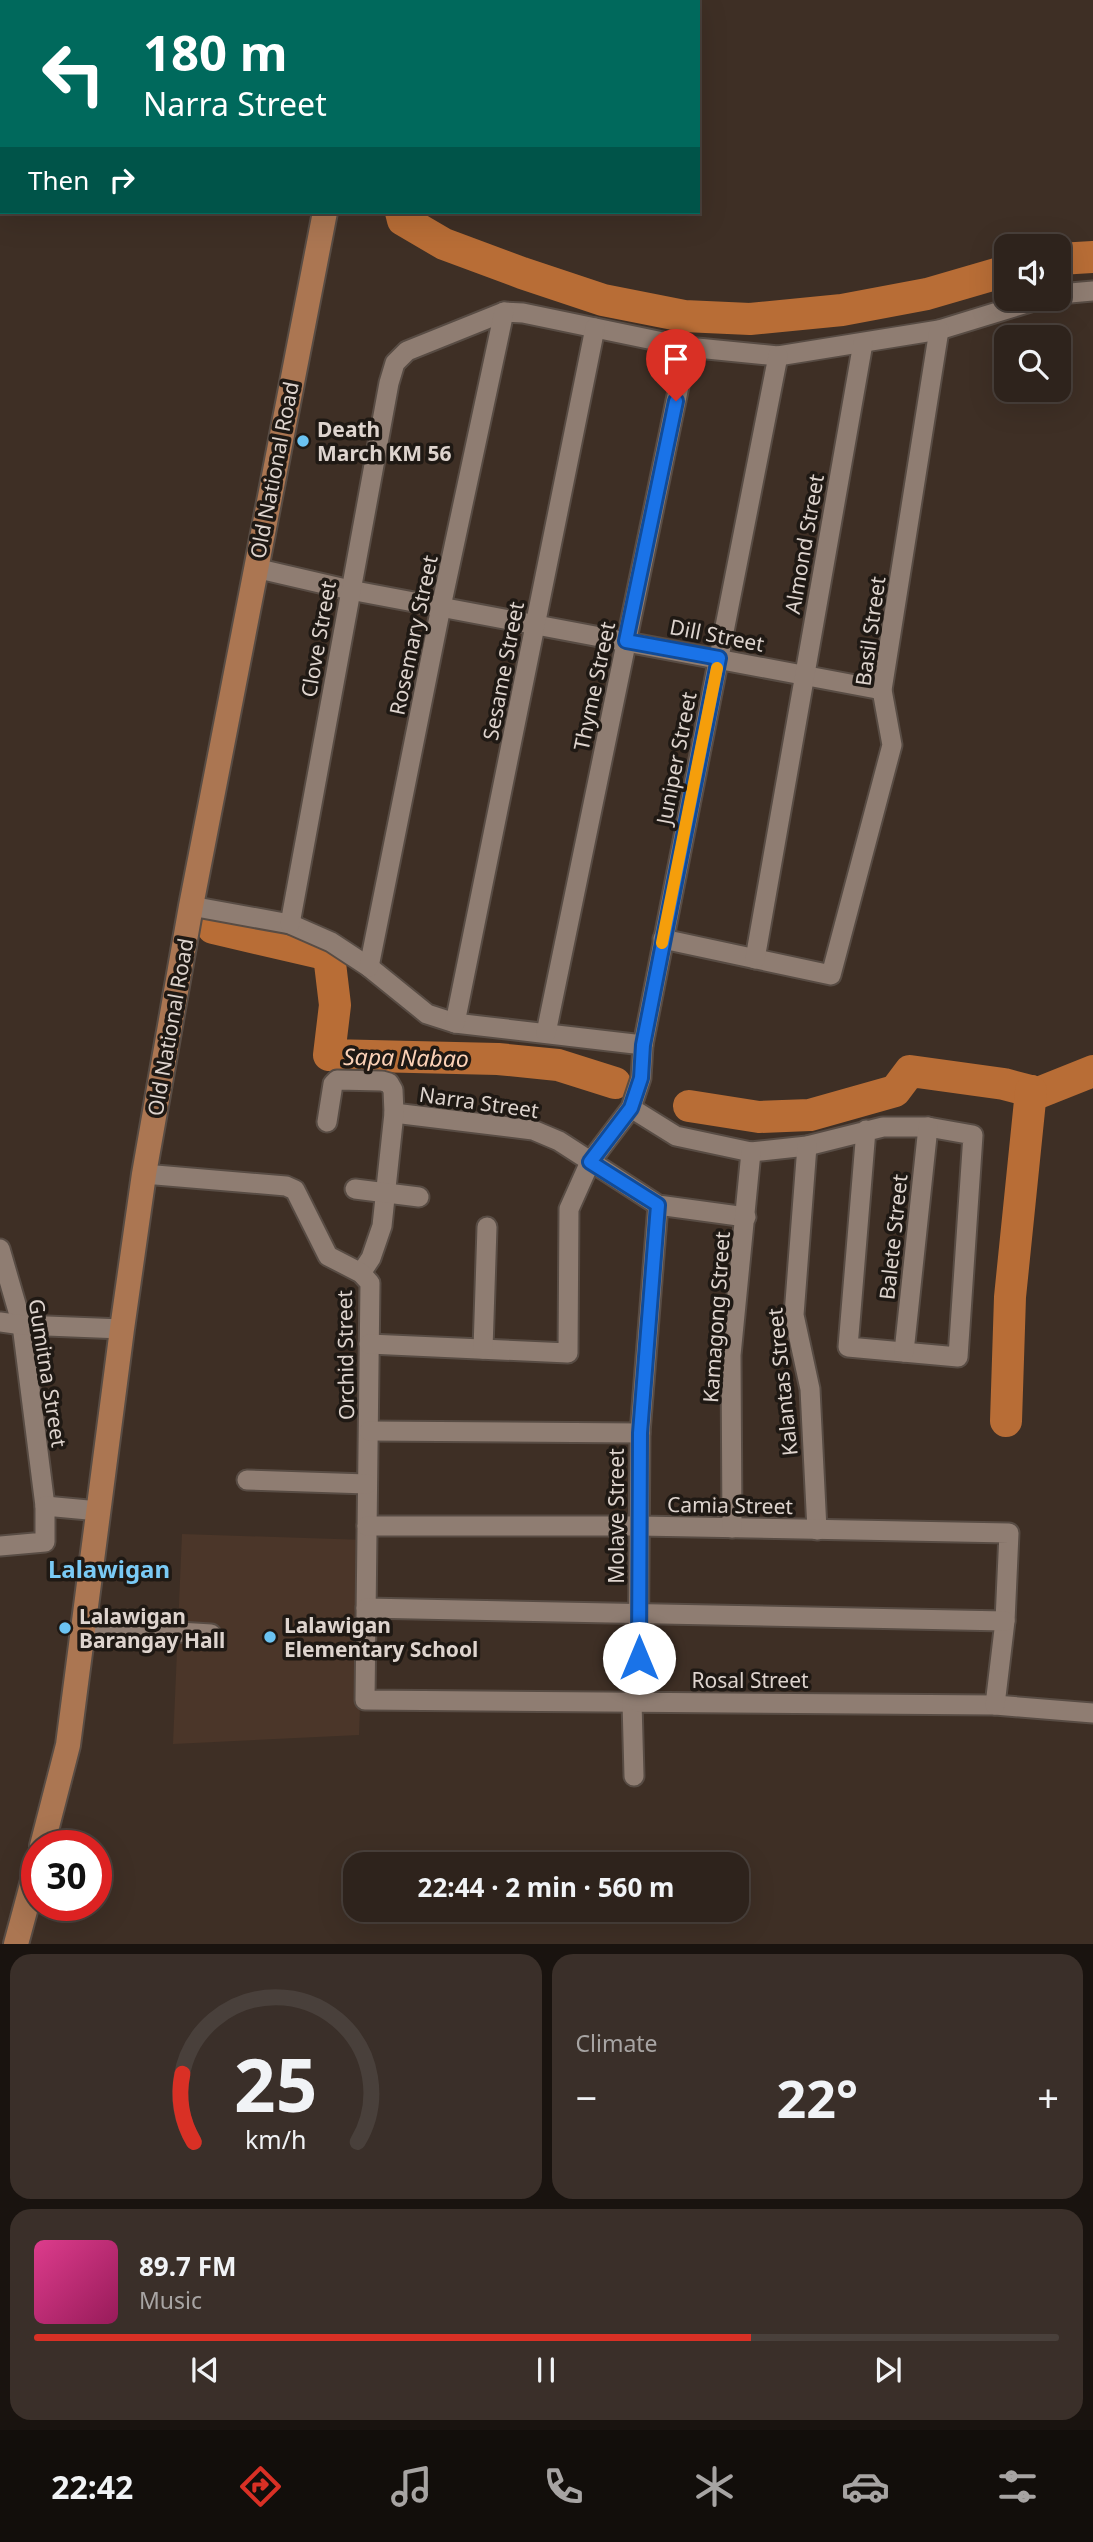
<!DOCTYPE html>
<html lang="en">
<head>
<meta charset="utf-8">
<style>
	:root { --surface:#2e231c; --page:#3a2f29; --text:#f1f3f6; --muted:#a7a4a3; --line:#49403b; --accent:#d93025 }
	body { margin:0; font-family:"Noto Sans",sans-serif; background:var(--page); color:var(--text); height:100vh; display:flex; flex-direction:column; font-size:26px; white-space:nowrap }
	* { box-sizing:border-box; margin:0 }
	p { font-size:23px; color:var(--muted) }
	.icon { flex:none; width:38px; height:38px; fill:none; stroke:currentColor; stroke-width:2; stroke-linecap:round; stroke-linejoin:round }
	.map { position:relative; height:1944px; overflow:hidden }
	.side { display:flex; flex-direction:column; gap:10px; padding:10px; background:#19130f; flex:1 }
	.side>* { flex:none }
	.hud { position:absolute; left:0px; top:0px; width:700px; height:214px; box-shadow:0 7px 28px #0002,0 0 0 2px var(--line); background:#00695c; color:#fff; overflow:hidden }
	.controls { position:absolute; left:994px; top:234px; display:grid; gap:14px }
	.controls a { display:grid; place-items:center; width:77px; height:77px; border-radius:14px; background:var(--surface); box-shadow:0 7px 28px #0002,0 0 0 2px var(--line); font-size:35px }
	.speed { position:absolute; left:21px; top:1830px; display:flex; gap:14px; font-size:35px; font-weight:700; text-align:center }
	.speed>* { display:grid; place-content:center; width:91px; height:91px; border-radius:50%; background:var(--surface); box-shadow:0 7px 28px #0002,0 0 0 2px var(--line); line-height:1 }
	.speed .limit { border:10px solid #d22; background:#fff; color:#111 }
	.pin { position:absolute; display:grid; place-items:center; width:60px; height:60px; color:#fff; margin:-72px -30px; border-radius:50% 50% 50% 0; rotate:-45deg; box-shadow:0 0 7px #0007 }
	.pin .icon { rotate:45deg }
	.me { position:absolute; width:77px; margin:-38px; rotate:0deg; stroke-linejoin:round; filter:drop-shadow(0 0 5px #0008) }
	.turn { display:flex; align-items:center; gap:24px; height:147px; padding:0 28px; font-size:32px }
	.turn .icon { width:91px; height:91px; stroke-width:2.5 }
	.turn b { display:block; font-size:49px; line-height:60px }
	.then { display:flex; align-items:center; height:66px; padding:0 28px; background:#0003; gap:14px; font-size:26px }
	.big { font-size:52px; font-weight:700; line-height:1.1 }
	.side .widget { flex:1; display:flex; flex-direction:column; justify-content:center; gap:10px; min-width:0; padding:0 24px; border-radius:21px; background:var(--page) }
	.side .dial { align-items:center; gap:0 }
	.dial svg { height:182px; overflow:visible; fill:none; stroke:var(--line); stroke-width:7; stroke-linecap:round; text-anchor:middle }
	.dial text { fill:var(--text); stroke:none }
	.song { display:flex; align-items:center; gap:21px }
	.cover { width:84px; height:84px; border-radius:10px; background:linear-gradient(135deg,hsl(330 70% 55%),hsl(330 70% 35%)) }
	.played { height:7px; border-radius:4px; background:linear-gradient(90deg,var(--accent) 70%,var(--line) 70%) }
	.keys { display:flex; justify-content:space-around; direction:ltr }
	.heat { display:flex; justify-content:space-between; align-items:center; font-size:38px; direction:ltr }
	.side .tiles { flex:1; display:grid; gap:10px; grid-template-columns:1fr 1fr }
	.widget:last-child { grid-column:span 2 }
	.trip { position:absolute; left:343px; top:1852px; width:406px; height:70px; border-radius:21px; background:var(--surface); box-shadow:0 7px 28px #0002,0 0 0 2px var(--line); font-weight:700; line-height:70px; text-align:center }
	.tabs { display:flex; height:112px; justify-content:space-around; align-items:center; background:#120e0b; color:var(--muted) }
	.tabs .icon { width:49px; height:49px }
	.tabs .on { color:var(--accent) }
	.tabs b { font-size:32px; color:var(--text) }
	.map>svg:first-child { display:block }
	.built { fill:#4b3629 }
	.lines { fill:none; stroke-linecap:round; stroke-linejoin:round }
	.river { stroke:#b86d36; stroke-width:32 }
	.minor-casing { stroke:#584c44; stroke-width:23 }
	.major-casing { stroke:#584c44; stroke-width:28 }
	.minor { stroke:#8f7d72; stroke-width:19 }
	.major { stroke:#ab7652; stroke-width:24 }
	.route-casing { stroke:#114b97; stroke-width:18 }
	.route { stroke:#1a73e8; stroke-width:12 }
	.slow { stroke:#f59e0b; stroke-width:12 }
	.poi-dot { fill:#6bc3f2; stroke:#1f1914; stroke-width:2.5 }
	.labels { text-anchor:middle; dominant-baseline:central; stroke-width:7; stroke-linejoin:round; paint-order:stroke }
	.poi-label { font-size:21px; font-weight:bold; fill:#ded4ce; stroke:#1f1914; text-anchor:start }
	.street-label { font-size:21px; fill:#ded4ce; stroke:#1f1914 }
	.water-label { font-size:23px; font-style:italic; fill:#fcd2b7; stroke:#1f1914 }
	.quarter-label { font-size:24px; font-weight:bold; fill:#7acaf5; stroke:#1f1914 }
</style>
</head>
<body>
<div class="map">
<svg width="1093" height="1944" viewBox="0 0 1093 1944">
	<rect width="100%" height="100%" fill="#3e2f25"/>
	<polygon class="built" points="182,1534 366,1540 359,1735 173,1744"/>
	<g class="lines">
		<g class="river">
			<polyline points="401,212 403,220 444,244 522,273 603,300 684,316 750,319 842,310 927,294 1006,271"/>
			<polyline points="1059,259 1093,257"/>
			<polyline points="213,928 329,955 335,1005 329,1055 498,1059 558,1065 615,1083"/>
			<polyline points="689,1106 759,1117 810,1115 895,1091 910,1071 1004,1084 1038,1093 1093,1071"/>
			<polyline points="1006,1421 1010,1297 1031,1091"/>
		</g>
		<g class="minor-casing">
			<g id="minor">
				<polyline points="68,2 68,0"/>
				<polyline points="157,2 157,0"/>
				<polyline points="0,29 2,29"/>
				<polyline points="1059,294 1093,291"/>
				<polyline points="255,568 350,590 882,690"/>
				<polyline points="191,906 290,924 331,942 369,967 427,1014 455,1023 643,1045"/>
				<polyline points="290,924 389,383 395,363 407,351 504,312 523,313 687,347 778,356 939,330 1040,299"/>
				<polyline points="663,939 831,975 892,745 882,690 939,330"/>
				<polyline points="755,959 863,343"/>
				<polyline points="369,967 441,607 504,312"/>
				<polyline points="455,1023 595,328"/>
				<polyline points="546,1033 687,347"/>
				<polyline points="631,1108 676,1136 751,1152 807,1146 883,1127 928,1127 973,1135 958,1357 848,1347 866,1130"/>
				<polyline points="394,1113 533,1130 559,1141 658,1205 746,1217"/>
				<polyline points="327,1122 333,1084 337,1080 382,1081 389,1083 393,1090 394,1113 382,1226 371,1258 361,1273"/>
				<polyline points="807,1146 794,1315 810,1389 817,1530"/>
				<polyline points="144,1174 286,1186 295,1190 328,1256 361,1273 370,1283 365,1700 995,1705 1093,1713"/>
				<polyline points="355,1189 419,1197"/>
				<polyline points="0,1249 22,1325 45,1506"/>
				<polyline points="0,1322 22,1325 122,1329"/>
				<polyline points="369,1344 568,1353 569,1209 590,1162 631,1108 641,1078 643,1045 778,356"/>
				<polyline points="483,1349 487,1227"/>
				<polyline points="904,1352 928,1127"/>
				<polyline points="369,1431 640,1433"/>
				<polyline points="247,1480 367,1484"/>
				<polyline points="367,1526 639,1526 1009,1533 1005,1621 995,1705"/>
				<polyline points="732,1528 731,1355 751,1152"/>
				<polyline points="0,1546 45,1542 45,1506 99,1511"/>
				<polyline points="366,1608 1005,1621"/>
				<polyline points="83,1626 211,1634"/>
				<polyline points="632,1702 634,1776"/>
				<polyline points="638,1702 640,1433 658,1205"/>
			</g>
		</g>
		<g class="major-casing">
			<g id="major">
				<polyline points="366,2 366,0"/>
				<polyline points="42,1846 68,1745 122,1329 144,1174 191,906 325,212"/>
				<polyline points="16,1944 37,1866"/>
			</g>
		</g>
		<use href="#minor" class="minor"/>
		<use href="#major" class="major"/>
	</g>
	<g class="lines">
		<g class="route-casing">
			<polyline id="route" points="639,1658 640,1433 658,1205 590,1162 631,1108 641,1078 643,1045 719,658 626,641 676,401"/>
		</g>
		<use href="#route" class="route"/>
		<polyline class="slow" points="662,943 717,668"/>
	</g>
	<g class="poi-dot">
		<circle cx="303" cy="441" r="7"/>
		<circle cx="65" cy="1628" r="7"/>
		<circle cx="270" cy="1637" r="7"/>
	</g>
	<g class="labels">
		<g class="poi-label">
			<text x="317" y="429">Death<tspan x="317" dy="24">March KM 56</tspan></text>
			<text x="79" y="1616">Lalawigan<tspan x="79" dy="24">Barangay Hall</tspan></text>
			<text x="284" y="1625">Lalawigan<tspan x="284" dy="24">Elementary School</tspan></text>
		</g>
		<g class="street-label">
			<text transform="translate(274 470) rotate(-79)">Old National Road</text>
			<text transform="translate(804 544) rotate(-80)">Almond Street</text>
			<text transform="translate(870 631) rotate(-82)">Basil Street</text>
			<text transform="translate(413 635) rotate(-78)">Rosemary Street</text>
			<text transform="translate(717 635) rotate(11)">Dill Street</text>
			<text transform="translate(318 639) rotate(-80)">Clove Street</text>
			<text transform="translate(503 671) rotate(-79)">Sesame Street</text>
			<text transform="translate(594 686) rotate(-78)">Thyme Street</text>
			<text transform="translate(676 758) rotate(-79)">Juniper Street</text>
			<text transform="translate(170 1027) rotate(-80)">Old National Road</text>
			<text transform="translate(479 1102) rotate(8)">Narra Street</text>
			<text transform="translate(893 1237) rotate(-84)">Balete Street</text>
			<text transform="translate(716 1317) rotate(-86)">Kamagong Street</text>
			<text transform="translate(345 1355) rotate(-91)">Orchid Street</text>
			<text transform="translate(48 1373) rotate(81)">Gumitna Street</text>
			<text transform="translate(782 1382) rotate(-96)">Kalantas Street</text>
			<text transform="translate(730 1505) rotate(1)">Camia Street</text>
			<text transform="translate(616 1516) rotate(-90)">Molave Street</text>
			<text x="750" y="1680">Rosal Street</text>
		</g>
		<g class="water-label">
			<text transform="translate(406 1057) rotate(1)">Sapa Nabao</text>
		</g>
		<g class="quarter-label">
			<text x="109" y="1568">Lalawigan</text>
		</g>
	</g>
</svg>
<div class="controls">
<a><svg class="icon" aria-label="sound" viewBox="0 0 24 24"><path d="M4 9h4l5-4v14l-5-4H4zM17 9q2 3 0 6"/></svg></a>
<a><svg class="icon" aria-label="search" viewBox="0 0 24 24"><circle cx="10" cy="10" r="6"/><path d="M15 15l6 6"/></svg></a>
</div>
<div class="speed"><div class="limit">30</div></div>
<div class="pin" style="left:676px;top:401px;background:#d93025"><svg class="icon" aria-label="arrive" viewBox="0 0 24 24"><path d="M6 21V4h12l-3 4 3 4H6"/></svg></div>
<svg class="me" style="left:639px;top:1658px" viewBox="-20 -20 40 40"><circle r="19" fill="#fff"/><path d="M0-13L10 11 0 6-10 11z" fill="#1a73e8"/></svg>
<div class="trip">22:44 · 2 min · 560 m</div>
<div class="hud">
<div class="turn"><svg class="icon" aria-label="left" viewBox="0 0 24 24"><path d="M17 20v-9H6M10 6l-5 5 5 5"/></svg><div><b>180 m</b>Narra Street</div></div>
<div class="then">Then<svg class="icon" aria-label="right" viewBox="0 0 24 24"><path d="M7 20v-9h11M14 6l5 5-5 5"/></svg></div>
</div>
</div>
<section class="side">
<div class="tiles">
<div class="widget dial"><svg viewBox="0 0 100 80">
<path d="M14 69A42 42 0 1 1 86 69"/>
<path d="M14 69A42 42 0 0 1 9 39" stroke="#d93025"/>
<text x="50" y="56" font-size="32" font-weight="700">25</text>
<text x="50" y="72" font-size="11">km/h</text>
</svg></div>
<div class="widget"><p>Climate</p>
<div class="heat"><a>−</a><b class="big">22°</b><a>+</a></div>
</div>
<div class="widget">
<div class="song"><i class="cover"></i><div><b>89.7 FM</b><p>Music</p></div></div>
<div class="played"></div>
<div class="keys"><svg class="icon" aria-label="previous" viewBox="0 0 24 24"><path d="M18 5L8 12l10 7zM5 5v14"/></svg><svg class="icon" aria-label="pause" viewBox="0 0 24 24"><path d="M8 5v14M16 5v14"/></svg><svg class="icon" aria-label="next" viewBox="0 0 24 24"><path d="M6 5l10 7-10 7zM19 5v14"/></svg></div>
</div>
</div>
</section>
<nav class="tabs">
<b>22:42</b>
<svg class="icon on" aria-label="directions" viewBox="0 0 24 24"><path d="M12 3l9 9-9 9-9-9zM9 14v-3h6M13 9l2 2-2 2"/></svg>
<svg class="icon" aria-label="music" viewBox="0 0 24 24"><path d="M9 18V5l10-2v13"/><circle cx="6" cy="18" r="3"/><circle cx="16" cy="16" r="3"/></svg>
<svg class="icon" aria-label="phone" viewBox="0 0 24 24"><path d="M5 4h4l2 5-3 2q2 4 5 5l2-3 5 2v4C11 20 4 13 5 4z"/></svg>
<svg class="icon" aria-label="climate" viewBox="0 0 24 24"><path d="M12 3v18M4 7l16 10M4 17L20 7"/></svg>
<svg class="icon" aria-label="car" viewBox="0 0 24 24"><path d="M5 17H2v-5l4-1 3-4h7l3 4 3 1v5h-3M9 17h6M6 11h13"/><circle cx="7" cy="17" r="2"/><circle cx="17" cy="17" r="2"/></svg>
<svg class="icon" aria-label="filters" viewBox="0 0 24 24"><path d="M4 7h16M4 17h16"/><circle cx="9" cy="7" r="2"/><circle cx="15" cy="17" r="2"/></svg>
</nav>
</body>
</html>
